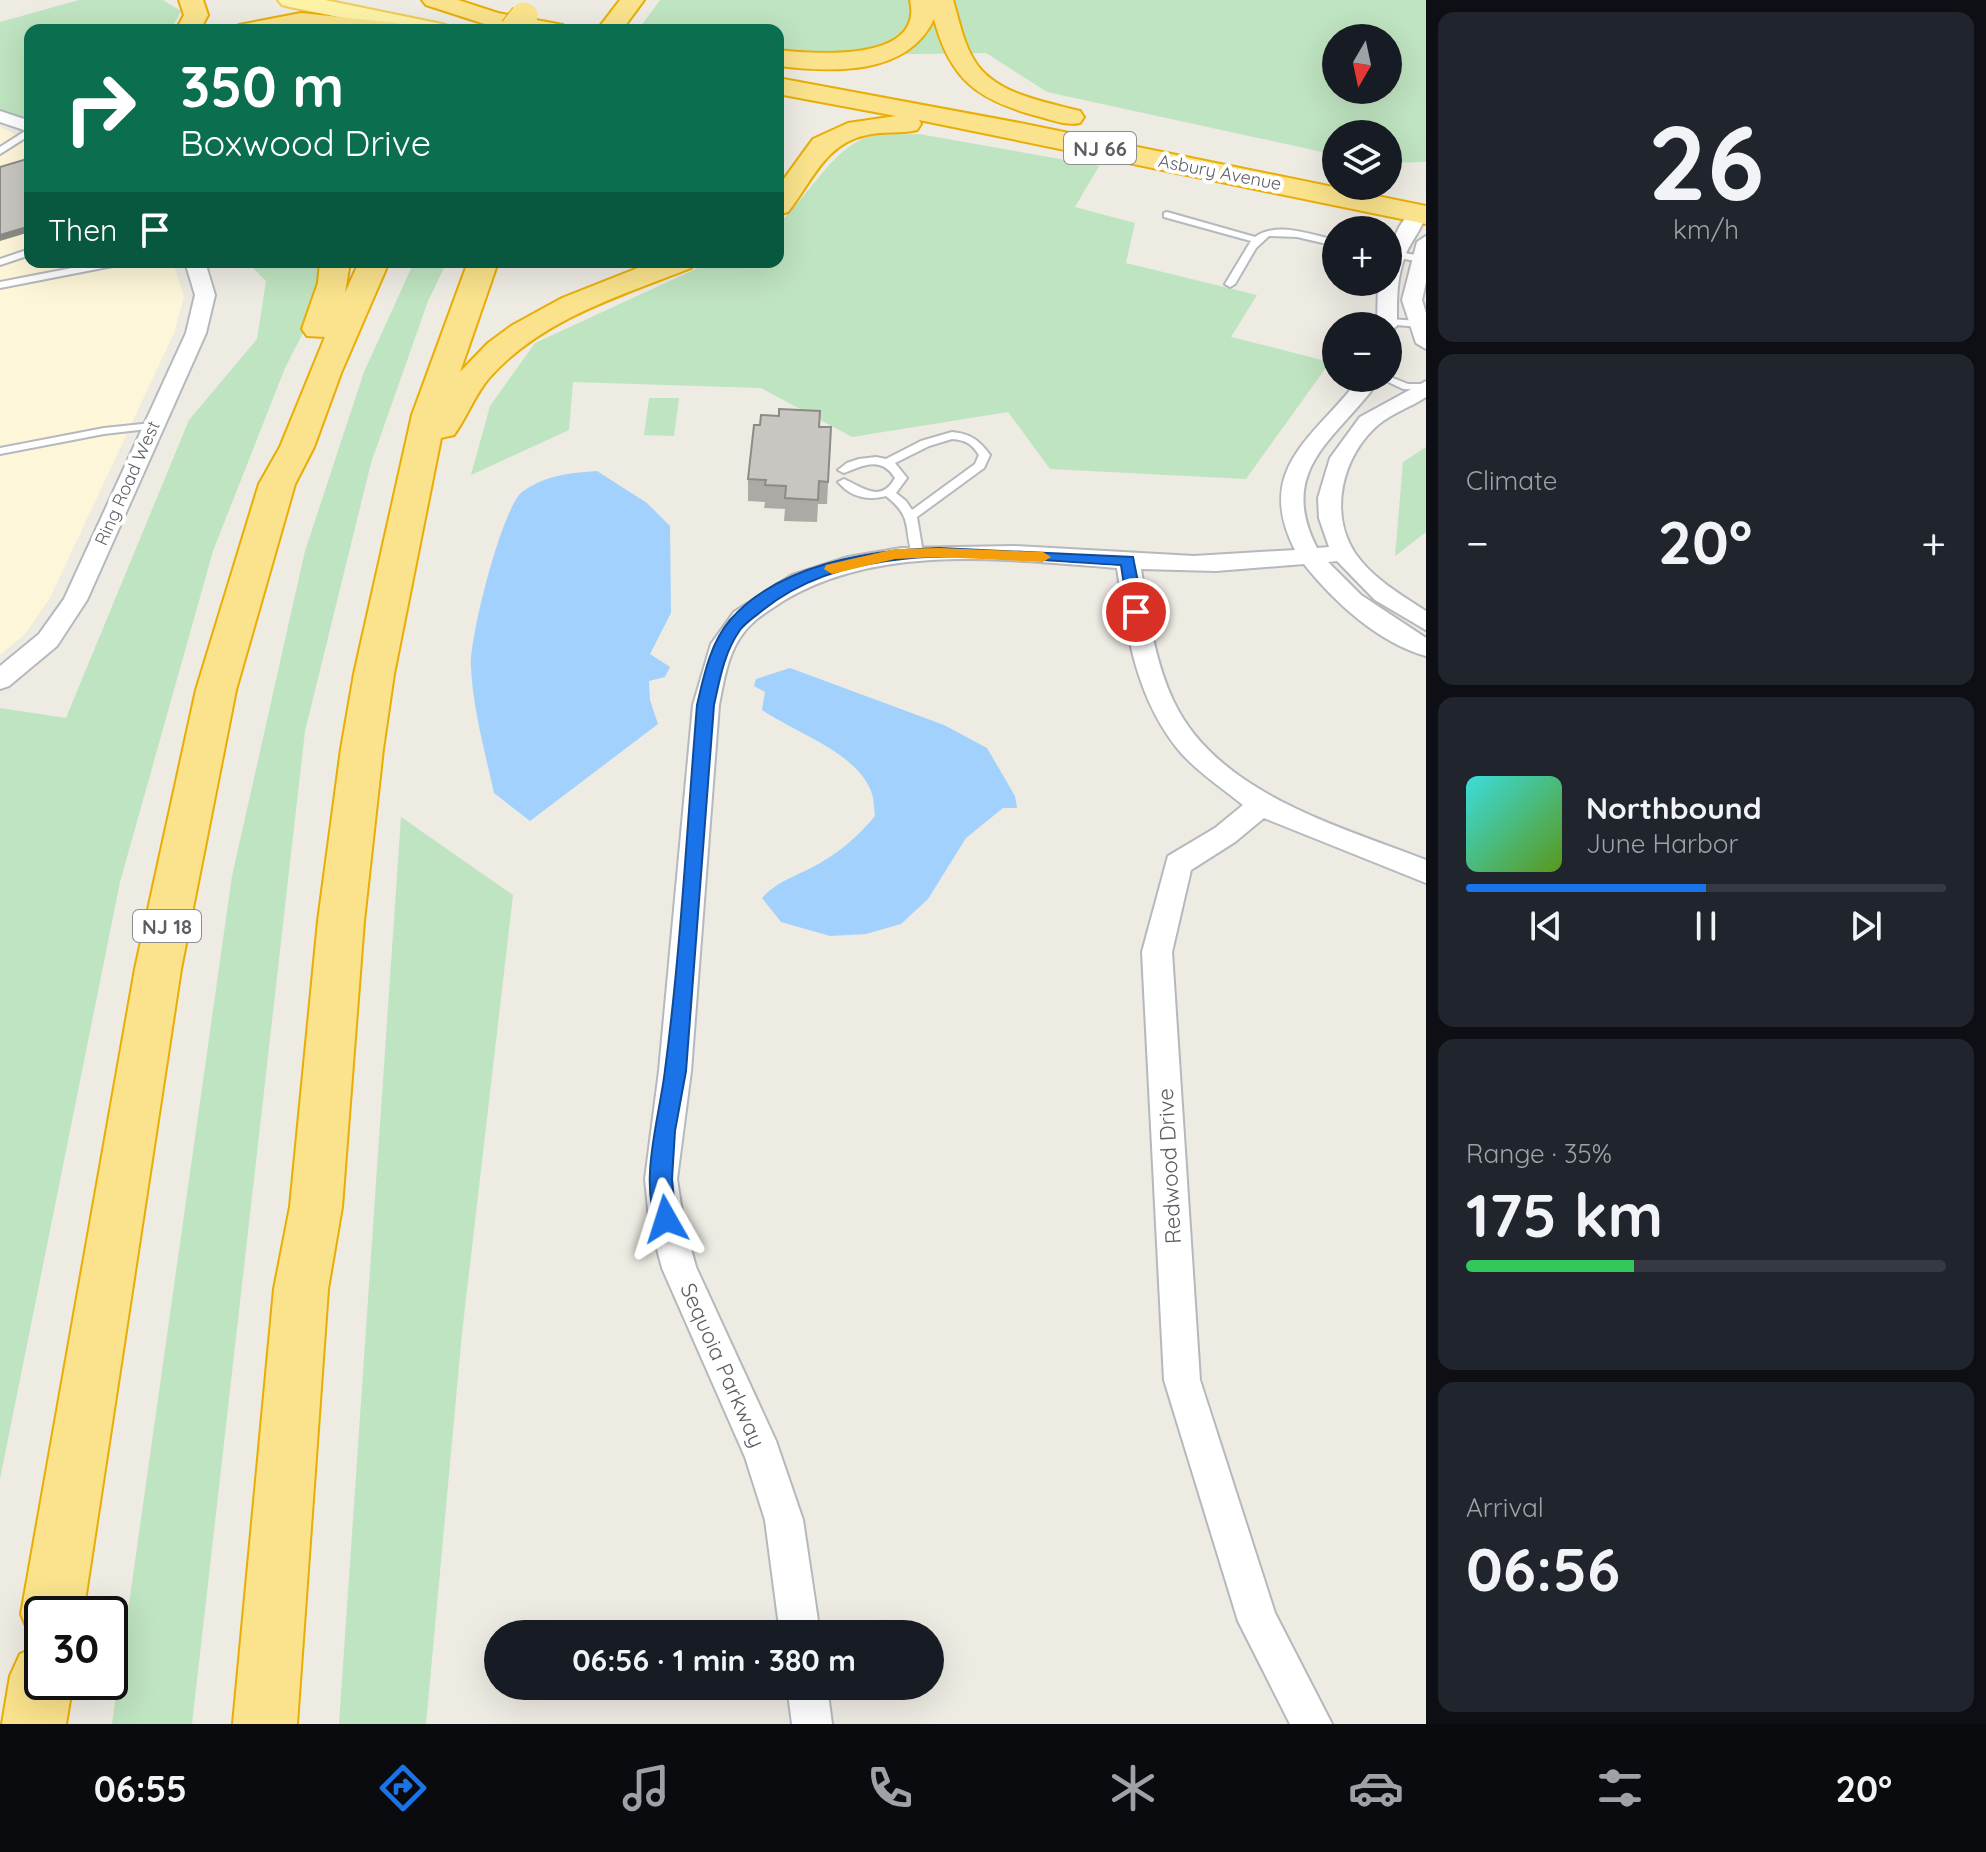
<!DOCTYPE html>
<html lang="en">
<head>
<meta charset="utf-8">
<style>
	:root { --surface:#171b24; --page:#20242c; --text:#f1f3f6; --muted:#9ea1a6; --line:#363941; --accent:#1a73e8 }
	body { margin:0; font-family:Quicksand,sans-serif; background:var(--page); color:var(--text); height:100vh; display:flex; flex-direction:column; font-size:30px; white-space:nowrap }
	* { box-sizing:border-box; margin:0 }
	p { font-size:26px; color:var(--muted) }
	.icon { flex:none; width:44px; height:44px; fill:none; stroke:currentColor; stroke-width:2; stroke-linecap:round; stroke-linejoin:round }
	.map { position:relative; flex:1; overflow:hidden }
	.side { display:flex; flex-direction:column; gap:12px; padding:12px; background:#0d0f14; width:560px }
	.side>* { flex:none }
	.banner { position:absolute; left:24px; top:24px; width:760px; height:244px; border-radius:16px; box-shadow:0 8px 32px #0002; background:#0b6e4f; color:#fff; overflow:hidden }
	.needle { width:52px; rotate:189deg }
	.buttons { position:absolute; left:1322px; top:24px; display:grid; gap:16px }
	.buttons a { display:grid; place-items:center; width:80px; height:80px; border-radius:50%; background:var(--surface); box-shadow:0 8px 32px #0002; font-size:40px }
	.speed { position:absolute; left:24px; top:1596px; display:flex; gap:16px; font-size:40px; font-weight:700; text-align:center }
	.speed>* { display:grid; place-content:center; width:104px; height:104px; border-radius:50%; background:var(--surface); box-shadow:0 8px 32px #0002; line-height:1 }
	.speed .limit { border:4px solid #111; border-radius:12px; background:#fff; color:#111 }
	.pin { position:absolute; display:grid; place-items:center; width:68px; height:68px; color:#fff; margin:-34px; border:4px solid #fff; border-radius:50%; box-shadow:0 2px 8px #0007 }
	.me { position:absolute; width:88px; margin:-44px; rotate:354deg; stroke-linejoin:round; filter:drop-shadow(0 0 6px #0008) }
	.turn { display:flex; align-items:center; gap:28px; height:168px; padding:0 24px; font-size:36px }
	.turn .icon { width:104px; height:104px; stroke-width:2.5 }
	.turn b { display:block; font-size:56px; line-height:68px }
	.then { display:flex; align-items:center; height:76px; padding:0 24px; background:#0003; gap:16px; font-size:30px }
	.big { font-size:60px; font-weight:800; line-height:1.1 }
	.side .card { flex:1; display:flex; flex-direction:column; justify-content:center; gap:12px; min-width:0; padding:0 28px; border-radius:16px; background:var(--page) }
	.side .dial { align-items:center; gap:0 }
	.dial b { font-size:104px; line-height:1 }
	.song { display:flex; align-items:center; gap:24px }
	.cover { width:96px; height:96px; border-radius:12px; background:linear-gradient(135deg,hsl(180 70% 55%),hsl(90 70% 35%)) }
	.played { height:8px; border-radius:4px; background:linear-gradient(90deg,var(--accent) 50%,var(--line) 50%) }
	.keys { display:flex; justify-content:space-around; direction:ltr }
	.heat { display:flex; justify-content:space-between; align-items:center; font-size:44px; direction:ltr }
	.charge { height:12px; border-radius:6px; background:linear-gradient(90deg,#34c759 35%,var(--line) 0) }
	.trip { position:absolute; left:484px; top:1620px; width:460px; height:80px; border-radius:40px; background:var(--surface); box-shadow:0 8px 32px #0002; font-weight:800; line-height:80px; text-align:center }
	.tabs { display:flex; height:128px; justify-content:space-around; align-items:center; background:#090b0e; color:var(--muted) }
	.tabs .icon { width:56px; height:56px }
	.tabs .selected { color:var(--accent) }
	.tabs b { font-size:36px; color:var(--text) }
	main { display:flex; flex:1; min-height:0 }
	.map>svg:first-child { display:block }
	.commercial { fill:#fdf6d8 }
	.green { fill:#bfe4c1; fill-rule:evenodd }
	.water { fill:#a2d1fd }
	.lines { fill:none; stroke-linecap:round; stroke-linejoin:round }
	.lane-casing { stroke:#b5b8bd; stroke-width:4 }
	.street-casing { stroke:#b5b8bd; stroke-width:4 }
	.primary-casing { stroke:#eecb5a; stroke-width:4 }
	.highway-casing { stroke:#eaad05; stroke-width:4 }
	.lane { fill:#fff; fill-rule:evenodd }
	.street { fill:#fff; fill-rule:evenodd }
	.primary { fill:#fdf3a7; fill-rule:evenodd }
	.highway { fill:#fae38c; fill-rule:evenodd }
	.highway-bridge-casing { stroke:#eaad05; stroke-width:29; stroke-linecap:butt }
	.highway-bridge { stroke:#fae38c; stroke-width:27 }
	.wall { fill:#acaaa5 }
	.shaded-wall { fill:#8c8b86 }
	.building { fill:#c8c6c0; stroke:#8c8b86; stroke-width:2 }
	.route { fill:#1a73e8; stroke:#114b97; stroke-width:2 }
	.slow { fill:#f59e0b }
	.labels { text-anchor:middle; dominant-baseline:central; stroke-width:8; stroke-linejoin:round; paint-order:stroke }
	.far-street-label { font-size:18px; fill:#5b5e63; stroke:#fff }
	.shield { fill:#fff; stroke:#8c8e92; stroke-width:2 }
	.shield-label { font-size:20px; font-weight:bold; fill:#5b5e63 }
	.street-label { font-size:22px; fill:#5b5e63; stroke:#fff }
</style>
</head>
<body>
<main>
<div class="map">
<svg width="1426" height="1724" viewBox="0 0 1426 1724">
	<rect width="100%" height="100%" fill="#edebe2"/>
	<polygon class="commercial" points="0,127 30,141 30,262 173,262 184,297 174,333 50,598 25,634 0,655"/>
	<g class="green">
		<polygon points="79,0 163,0 181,11 171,30 30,30 30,122 0,114 0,22"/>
		<path d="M660,0H1426V162L1388,163V134H1336V155L1047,92L986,53L849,55L778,52V30H638ZM1336,38H1388V90H1336Z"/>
		<path d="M919,134L1099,166L1075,207L1135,223L1126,263L1257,295L1231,337L1330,362L1246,479L1050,469L1008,412L852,437L761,388L573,382L569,430L471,475L490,406L535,343L711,262H778V224C806,200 833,147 868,137C883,133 903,135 919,134Z"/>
		<polygon points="247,262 339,262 285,368 213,551 120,882 0,1479 0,708 66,718 189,420 257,339 266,281"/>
		<polygon points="414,262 447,262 428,301 371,463 305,731 192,1724 112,1724 232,876 305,551 364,372"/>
		<polygon points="649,398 679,398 674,436 644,435"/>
		<polygon points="1426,447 1426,532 1395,556 1403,462"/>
		<polygon points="401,817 513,895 462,1333 426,1724 339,1724"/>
	</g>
	<g class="water">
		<path d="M597,471L647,503L670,526L671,613L650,654L670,667L665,677L649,681L650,700L658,724L530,821L494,793C485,752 473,709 471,667C469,639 502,508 522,492C546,475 569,473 597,471Z"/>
		<path d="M790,668L944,725L987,748L1015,796L1017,808H1003L966,838L928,899L901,924L866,934L830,936L781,922L762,898C777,882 791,878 811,868C836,855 857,838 875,816C874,808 874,798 871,791C856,752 794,732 762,710L765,692L754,686L756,679Z"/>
	</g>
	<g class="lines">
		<g class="lane-casing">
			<g id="lane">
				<polygon points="30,128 30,135 0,154 0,147"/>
				<path d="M1167,212L1255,237C1278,221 1311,235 1336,240V246L1297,237L1269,236L1256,248L1235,284L1230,287L1225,284L1251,241L1164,217V213Z"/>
				<polygon points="30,249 30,255 0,265 0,259"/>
				<polygon points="1388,250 1421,256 1426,259 1421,262 1388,256"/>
				<polygon points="103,262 123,262 118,265 0,288 0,282"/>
				<polygon points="1388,319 1420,321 1425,324 1420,327 1384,324 1384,320"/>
				<polygon points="1388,376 1408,384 1426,384 1426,390 1403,389 1380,378 1388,378"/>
				<polygon points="152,423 156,424 156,428 104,434 0,454 0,448 104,428"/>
				<path d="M952,432C971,434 979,440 990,455L984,468L917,517L923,553L921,556H913C903,528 914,518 886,496C867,501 851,497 838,482L844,479C862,487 881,504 895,478C882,456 863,465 844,473L838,470L847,463L859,459L876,457L886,459L921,441ZM952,439C966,440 972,444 979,455L975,464L912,510L906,501L896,493L907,478L895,463L929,446Z"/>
			</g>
		</g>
		<g class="street-casing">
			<g id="street">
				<polygon points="0,111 30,121 30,132 0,122"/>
				<path d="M1421,209L1426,210C1426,225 1411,240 1405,256C1396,280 1397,301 1397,326L1388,332V326H1377L1378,282H1388C1388,259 1393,216 1421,209Z"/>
				<polygon points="1426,236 1426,282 1422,300 1426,313 1426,349 1416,343 1402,300 1417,242"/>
				<polygon points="185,262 205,262 215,295 206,333 87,600 57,646 9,686 0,689 0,666 39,634 64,599 186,333 195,295"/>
				<path d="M1360,378H1381C1340,437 1275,467 1317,548L1329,547L1319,518L1318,498L1330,458L1360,417L1426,381V397C1411,407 1392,413 1378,425C1343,455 1328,512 1355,553C1372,578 1401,595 1426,611V630L1375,600L1337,561L1328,562L1361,595L1426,638V656C1379,643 1334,602 1304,564L1216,571L1141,569C1148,613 1154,659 1173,700C1216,793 1339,826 1426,860V883L1264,818L1235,842L1191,870L1172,952L1200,1380L1275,1613L1332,1724H1290L1238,1621L1164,1380L1142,952L1168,856L1215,828L1243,805C1222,788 1199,773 1181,753C1136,700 1127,634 1117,568C1008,560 881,542 783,601C770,610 755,618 745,631C728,651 724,680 719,705L691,1071L677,1179L683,1219L696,1267L776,1441L803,1520L820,1634H780L765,1520L745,1457L662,1268L649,1219L645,1179L659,1071L693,705L711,644L734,612L792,575L848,557L901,548L1014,546L1194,556L1295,550C1253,468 1315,437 1360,378Z"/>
				<polygon points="787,1686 827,1686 832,1724 792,1724"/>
			</g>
		</g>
		<g class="primary-casing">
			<polygon id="primary" points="278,0 325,0 437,23 446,25 449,30 401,30 290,7 282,5"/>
		</g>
		<g class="highway-casing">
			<g id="highway">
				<polygon points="179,0 203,0 208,15 200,30 176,30 184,15"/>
				<polygon points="422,0 458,0 498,13 563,25 566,30 494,27 426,5"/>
				<polygon points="620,0 644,0 622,30 597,30"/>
				<path d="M910,0H953C959,20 963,42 974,60C994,94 1045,102 1080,111L1084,117L1080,123C1066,126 1052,120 1037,116C978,100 950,80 934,19C907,77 831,72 778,66V50C813,54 925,63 910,0Z"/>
				<polygon points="301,13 396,23 405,25 408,30 301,27 236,30 239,25"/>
				<path d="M778,78L1020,123L1426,206V224L919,120L921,124L917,130C901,134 884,131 867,135C825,143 812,182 788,212L778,215V187L813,139L848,123L896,116L778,94Z"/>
				<polygon points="320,262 350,262 345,293 359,262 389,262 341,373 314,447 295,484 236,690 181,969 83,1614 42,1614 42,1641 30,1636 21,1614 135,969 196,690 259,484 280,447 325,337 307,336 302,329 318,283"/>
				<path d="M468,262H498L460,372L488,343L511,326L562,298L653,262H695L691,268C620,296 542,319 490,377C475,394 467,417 454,435L441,438L394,674L383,749L364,921L342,1207L328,1289L297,1724H233L274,1289L290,1207L318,921L341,749L354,674L412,415Z"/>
				<polygon points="42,1644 42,1682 73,1682 66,1724 2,1724 10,1676 20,1654"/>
			</g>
		</g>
		<use href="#lane" class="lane"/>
		<use href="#street" class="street"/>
		<use href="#primary" class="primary"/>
		<use href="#highway" class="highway"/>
		<g class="highway-bridge-casing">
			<polyline id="highway-bridge" points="513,30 524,16"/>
		</g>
		<use href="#highway-bridge" class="highway-bridge"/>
	</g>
	<polygon class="wall" points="819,427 831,427 827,504 818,504 817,522 784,521 785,509 764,508 765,502 748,501 748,479"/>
	<polygon class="shaded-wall" points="30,226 30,232 0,241 0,235"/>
	<g class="building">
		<polygon points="30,158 30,226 0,235 0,167"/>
		<polygon points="779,409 820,411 819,427 831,427 828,482 819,481 818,500 785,498 786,486 765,485 766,480 748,479 754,425 760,425 761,415 779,416"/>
	</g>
	<path class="route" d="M939,548L1133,557L1144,612L1136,617L1128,612L1121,565C1008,560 858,533 763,610C756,616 746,622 740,630C724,653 720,678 714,705L686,1071L675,1131L672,1179L676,1219L673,1226L666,1229L658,1226C638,1183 660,1115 665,1070C681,949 687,826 697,705C704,675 710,644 730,620C779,564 869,550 939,548Z"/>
	<polygon class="slow" points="939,548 1043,552 1051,557 1043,562 939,557 895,559 832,574 824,569 826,565 895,549"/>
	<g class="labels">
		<g class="far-street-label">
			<text transform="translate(1220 172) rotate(11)">Asbury Avenue</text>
			<text transform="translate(127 483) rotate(-66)">Ring Road West</text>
		</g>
		<g class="shield">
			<rect x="1064" y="132" width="72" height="32" rx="6"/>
			<rect x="133" y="910" width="68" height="32" rx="6"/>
		</g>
		<g class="shield-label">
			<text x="1100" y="148">NJ 66</text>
			<text x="167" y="926">NJ 18</text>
		</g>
		<g class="street-label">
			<text transform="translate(1169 1166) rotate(-93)">Redwood Drive</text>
			<text transform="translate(723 1365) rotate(66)">Sequoia Parkway</text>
		</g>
	</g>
</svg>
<div class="buttons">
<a><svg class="needle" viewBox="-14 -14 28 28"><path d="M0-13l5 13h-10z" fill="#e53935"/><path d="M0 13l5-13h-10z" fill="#9ea1a6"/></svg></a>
<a><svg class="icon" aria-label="layers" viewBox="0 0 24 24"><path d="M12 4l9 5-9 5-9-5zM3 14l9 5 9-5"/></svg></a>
<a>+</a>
<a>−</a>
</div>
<div class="speed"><div class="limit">30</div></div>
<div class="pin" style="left:1136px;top:612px;background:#d93025"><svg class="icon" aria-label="arrive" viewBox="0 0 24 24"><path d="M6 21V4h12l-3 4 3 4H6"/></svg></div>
<svg class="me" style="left:666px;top:1219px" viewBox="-20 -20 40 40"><path d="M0-17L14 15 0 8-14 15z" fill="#1a73e8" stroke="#fff" stroke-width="4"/></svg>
<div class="trip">06:56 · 1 min · 380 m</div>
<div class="banner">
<div class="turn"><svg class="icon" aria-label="right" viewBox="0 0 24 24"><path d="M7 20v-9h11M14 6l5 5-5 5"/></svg><div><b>350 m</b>Boxwood Drive</div></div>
<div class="then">Then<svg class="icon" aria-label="arrive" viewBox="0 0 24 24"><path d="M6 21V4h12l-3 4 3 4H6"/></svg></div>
</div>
</div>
<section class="side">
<div class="card dial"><b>26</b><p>km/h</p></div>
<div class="card"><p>Climate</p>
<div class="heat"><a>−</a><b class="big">20°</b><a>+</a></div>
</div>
<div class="card">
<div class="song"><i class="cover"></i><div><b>Northbound</b><p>June Harbor</p></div></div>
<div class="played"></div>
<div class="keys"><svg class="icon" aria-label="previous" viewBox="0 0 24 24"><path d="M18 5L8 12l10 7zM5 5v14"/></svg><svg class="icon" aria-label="pause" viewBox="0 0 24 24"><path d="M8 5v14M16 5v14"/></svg><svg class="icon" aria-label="next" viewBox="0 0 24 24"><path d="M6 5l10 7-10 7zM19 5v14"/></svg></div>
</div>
<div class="card"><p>Range · 35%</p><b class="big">175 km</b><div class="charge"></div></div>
<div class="card"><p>Arrival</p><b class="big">06:56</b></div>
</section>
</main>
<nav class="tabs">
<b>06:55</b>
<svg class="icon selected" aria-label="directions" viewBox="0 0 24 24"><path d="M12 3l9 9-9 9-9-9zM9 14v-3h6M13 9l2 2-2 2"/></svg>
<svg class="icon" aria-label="music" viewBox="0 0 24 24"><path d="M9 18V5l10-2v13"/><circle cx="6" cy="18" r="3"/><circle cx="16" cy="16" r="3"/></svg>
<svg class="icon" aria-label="phone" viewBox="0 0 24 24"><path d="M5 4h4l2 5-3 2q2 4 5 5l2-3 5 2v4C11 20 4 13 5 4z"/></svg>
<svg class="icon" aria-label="climate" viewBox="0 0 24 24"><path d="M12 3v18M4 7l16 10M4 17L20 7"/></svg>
<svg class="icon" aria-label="car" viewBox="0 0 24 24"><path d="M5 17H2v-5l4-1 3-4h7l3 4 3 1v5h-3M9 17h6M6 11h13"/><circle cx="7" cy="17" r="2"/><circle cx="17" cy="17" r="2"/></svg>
<svg class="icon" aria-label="filters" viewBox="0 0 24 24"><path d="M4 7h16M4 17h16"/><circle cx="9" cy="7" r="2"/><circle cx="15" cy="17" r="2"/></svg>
<b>20°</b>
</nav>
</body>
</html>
